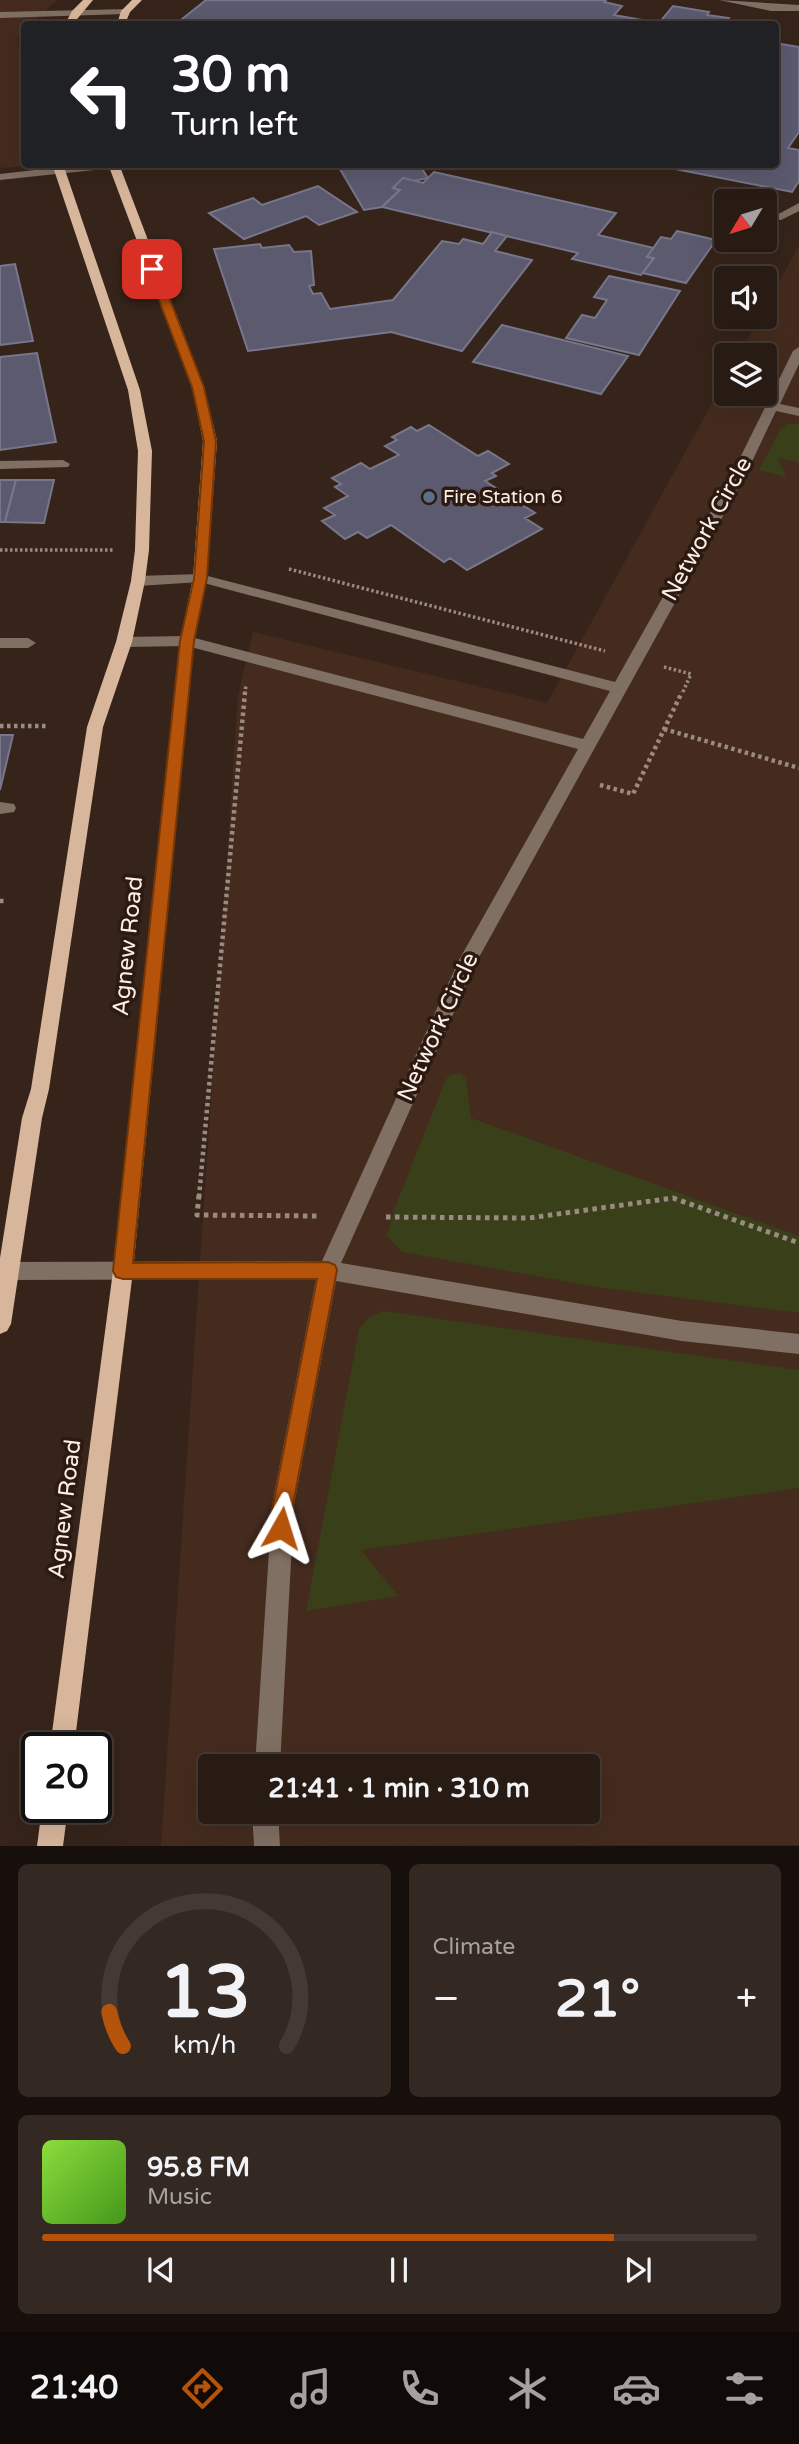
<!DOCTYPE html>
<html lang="en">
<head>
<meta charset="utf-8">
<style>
	:root { --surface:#281b14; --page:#342822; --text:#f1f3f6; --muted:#a5a1a0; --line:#443934; --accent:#b45309 }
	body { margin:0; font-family:"Varela Round",sans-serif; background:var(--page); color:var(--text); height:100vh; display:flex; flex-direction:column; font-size:26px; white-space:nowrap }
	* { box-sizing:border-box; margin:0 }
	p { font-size:23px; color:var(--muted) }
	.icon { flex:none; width:38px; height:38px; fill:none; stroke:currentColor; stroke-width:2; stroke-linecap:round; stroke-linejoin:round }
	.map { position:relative; height:1846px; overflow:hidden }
	.sheet { display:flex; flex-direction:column; gap:18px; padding:18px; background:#160f0b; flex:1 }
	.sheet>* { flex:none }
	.banner { position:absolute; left:21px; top:21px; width:758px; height:147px; border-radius:7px; box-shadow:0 7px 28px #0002,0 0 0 2px var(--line); background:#202124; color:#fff; overflow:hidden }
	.needle { width:46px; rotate:232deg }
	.controls { position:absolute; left:714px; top:189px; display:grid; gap:14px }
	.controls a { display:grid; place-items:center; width:63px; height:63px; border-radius:7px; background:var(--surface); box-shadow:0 7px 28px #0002,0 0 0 2px var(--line); font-size:35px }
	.speed { position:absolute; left:21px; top:1732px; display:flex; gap:14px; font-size:35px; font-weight:700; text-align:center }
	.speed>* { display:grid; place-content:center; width:91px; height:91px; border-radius:50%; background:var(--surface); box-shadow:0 7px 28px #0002,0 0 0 2px var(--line); line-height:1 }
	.speed .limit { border:4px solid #111; border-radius:10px; background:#fff; color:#111 }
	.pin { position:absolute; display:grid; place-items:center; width:60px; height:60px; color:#fff; margin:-30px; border-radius:14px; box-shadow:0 4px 10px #0006 }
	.me { position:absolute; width:77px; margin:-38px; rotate:6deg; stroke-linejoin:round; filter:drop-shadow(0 0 5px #0008) }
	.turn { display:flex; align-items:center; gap:24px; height:147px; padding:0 35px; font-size:32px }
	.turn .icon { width:91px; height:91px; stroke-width:2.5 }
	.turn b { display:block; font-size:49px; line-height:60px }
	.big { font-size:52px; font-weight:800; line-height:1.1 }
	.sheet .widget { flex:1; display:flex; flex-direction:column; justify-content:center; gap:10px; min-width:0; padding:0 24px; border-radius:10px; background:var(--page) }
	.sheet .dial { align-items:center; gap:0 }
	.dial svg { height:182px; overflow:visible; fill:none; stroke:var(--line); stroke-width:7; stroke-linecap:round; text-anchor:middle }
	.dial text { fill:var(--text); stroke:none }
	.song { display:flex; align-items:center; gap:21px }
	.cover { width:84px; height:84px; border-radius:10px; background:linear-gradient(135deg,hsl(90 70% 55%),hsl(100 70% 35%)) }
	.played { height:7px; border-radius:4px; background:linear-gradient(90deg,var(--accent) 80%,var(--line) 80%) }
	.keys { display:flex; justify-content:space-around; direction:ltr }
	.heat { display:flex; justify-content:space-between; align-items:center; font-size:38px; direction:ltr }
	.sheet .tiles { flex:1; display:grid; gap:18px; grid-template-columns:1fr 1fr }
	.widget:last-child { grid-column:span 2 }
	.trip { position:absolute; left:198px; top:1754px; width:402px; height:70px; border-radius:7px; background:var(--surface); box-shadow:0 7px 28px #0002,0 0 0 2px var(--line); font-weight:800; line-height:70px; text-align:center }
	.tabs { display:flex; height:112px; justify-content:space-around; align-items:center; background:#100b08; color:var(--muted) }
	.tabs .icon { width:49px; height:49px }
	.tabs .active { color:var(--accent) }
	.tabs b { font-size:32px; color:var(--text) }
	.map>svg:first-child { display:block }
	.built { fill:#442b1e; fill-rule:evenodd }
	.green { fill:#383f19 }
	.building { fill:#5c5a6f; stroke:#78768b; stroke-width:2 }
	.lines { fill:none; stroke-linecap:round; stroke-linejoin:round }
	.path-far2 { stroke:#9a8b82; stroke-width:3.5; stroke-dasharray:2.5 2.5; stroke-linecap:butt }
	.path-far1 { stroke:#9a8b82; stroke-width:4.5; stroke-dasharray:3.5 3.5; stroke-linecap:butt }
	.path { stroke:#9a8b82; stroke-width:5; stroke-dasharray:4.5 4.5; stroke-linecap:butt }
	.minor { fill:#806f63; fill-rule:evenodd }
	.major { fill:#d8b69c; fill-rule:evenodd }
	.route { fill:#b45309; stroke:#753606; stroke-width:2 }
	.service-dot { fill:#5c6f8a; stroke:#2c1a10; stroke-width:2.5 }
	.labels { text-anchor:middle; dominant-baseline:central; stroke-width:7; stroke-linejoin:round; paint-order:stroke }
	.far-poi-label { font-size:19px; fill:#faeee7; stroke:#2c1a10; text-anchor:start }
	.street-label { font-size:23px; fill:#faeee7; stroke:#2c1a10 }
</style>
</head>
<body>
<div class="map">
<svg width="799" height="1846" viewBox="0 0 799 1846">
	<rect width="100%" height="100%" fill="#36241a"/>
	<g class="built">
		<polygon points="0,0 57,0 31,24 24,24 24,31 17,38 24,69 24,164 38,165 0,168"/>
		<path d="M799,246V1845L161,1846L238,696L253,632L547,703L726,378V394H765V355H739L760,317H765V308ZM210,1766H588V1811H210Z"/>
	</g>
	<g class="green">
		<polygon points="787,424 799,424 799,462 778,458 786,477 759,470 780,430"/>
		<polygon points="461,1073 466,1079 471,1118 799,1236 799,1313 603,1288 402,1252 387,1236 394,1210 446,1079 452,1074"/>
		<polygon points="383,1311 799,1370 799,1488 361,1550 398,1596 306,1611 359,1329 369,1317"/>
	</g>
	<g class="building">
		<polygon points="206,0 606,0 604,2 622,6 614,15 659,23 673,6 709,12 707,15 729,18 726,24 732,24 177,23"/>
		<polygon points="775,43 799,47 799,132 788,148 799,150 799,181 792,192 650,164 775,164"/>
		<polygon points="337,164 419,164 428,178 413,181 403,178 393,188 400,190 382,207 364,210"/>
		<polygon points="434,172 616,213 598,235 654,248 647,257 654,258 641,275 572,259 578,253 382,207 400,190 393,188 403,178 423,183"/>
		<polygon points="318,186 357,212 319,225 306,216 244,239 209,213 253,198 262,205"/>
		<polygon points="677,231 716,240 686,283 643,273 654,258 647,257 661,237 671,239"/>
		<polygon points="492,232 507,236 495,251 532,260 462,351 391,332 248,351 214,249 260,244 262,248 289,245 294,252 311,251 314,285 309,286 313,294 321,293 330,309 393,300 442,241 459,244 463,239 483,244"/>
		<polygon points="15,264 33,341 0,345 0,266"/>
		<polygon points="609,276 680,291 639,355 566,338 582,315 595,318 607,300 594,297"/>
		<polygon points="502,325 628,356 601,394 473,362"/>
		<polygon points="37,353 56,442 0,450 0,357"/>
		<polygon points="429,425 478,456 488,451 509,464 492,473 496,476 485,481 535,513 525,518 542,529 467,570 450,558 444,562 391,525 367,538 358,532 345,539 322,521 335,515 324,508 348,496 335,487 341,484 332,478 361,463 370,469 399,455 385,446 397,440 392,437 411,427 417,431"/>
		<polygon points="0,480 16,480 5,522 0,522"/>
		<polygon points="16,480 54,480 44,523 5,522"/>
		<polygon points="0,735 13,735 0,790"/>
	</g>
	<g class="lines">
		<g class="path-far2">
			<polyline points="0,550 113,550"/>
			<polyline points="289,569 605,651"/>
			<polyline points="664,667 691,674 682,694"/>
			<polyline points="245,694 246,685"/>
		</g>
		<g class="path-far1">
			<polyline points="0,726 48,726"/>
			<polyline points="664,729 799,768"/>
			<polyline points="600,785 633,794 682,692"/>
			<polyline points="0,901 4,901"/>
			<polyline points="199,1197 245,692"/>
		</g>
		<g class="path">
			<polyline points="199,1195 197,1215 318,1216"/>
			<polyline points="386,1217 529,1218 673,1198 799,1243"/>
		</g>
		<g class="minor">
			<polygon points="719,0 799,5 799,11 771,11"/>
			<polygon points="129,9 129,13 126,14 0,18 0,12"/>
			<polygon points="87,164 118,165 113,168 0,180 0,174"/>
			<polygon points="799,203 799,211 781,220 771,218"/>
			<polygon points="799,347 799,364 780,404 799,408 799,416 776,411 745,476 477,961 341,1263 682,1321 799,1334 799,1354 682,1341 336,1281 294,1505 280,1766 255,1766 272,1505 316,1279 6,1280 0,1278 0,1264 6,1262 322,1261 459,960 578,749 187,646 124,647 116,642 124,637 187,636 583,739 610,691 200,582 138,586 131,581 138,576 200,574 615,682 731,476 793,351"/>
			<polygon points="63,460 70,464 68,467 0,469 0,461"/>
			<polygon points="0,638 28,638 36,643 28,648 0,648"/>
			<polygon points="0,802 14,804 16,808 14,812 0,814"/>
			<polygon points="252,1811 278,1811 280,1846 254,1846"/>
		</g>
		<g class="major">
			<polygon points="83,0 93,0 73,24 65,24 72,11"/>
			<polygon points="132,0 142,0 130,12 125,24 117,24 121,11"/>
			<polygon points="52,164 63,164 140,390 152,451 149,550 145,581 132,642 103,727 49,1089 42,1118 11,1324 7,1331 0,1334 0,1258 22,1118 31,1089 87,727 116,642 131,581 135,550 138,451 128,390"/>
			<polygon points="108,164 119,164 204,387 217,441 207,578 194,641 133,1271 74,1748 50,1748 113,1271 180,641 193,578 203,441 192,387"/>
			<polygon points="42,1808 68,1808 63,1846 37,1846"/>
		</g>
	</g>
	<polygon class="route" points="149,266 158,269 204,387 216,441 207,578 194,641 133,1263 328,1262 335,1265 337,1270 293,1505 289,1535 281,1538 274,1535 271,1528 273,1505 317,1279 123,1279 116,1277 113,1271 180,641 194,578 204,441 192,387 147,269"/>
	<circle class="service-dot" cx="429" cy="497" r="7"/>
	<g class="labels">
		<g class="far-poi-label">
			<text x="443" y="497">Fire Station 6</text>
		</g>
		<g class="street-label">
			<text transform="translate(707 529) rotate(-61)">Network Circle</text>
			<text transform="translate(128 946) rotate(-84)">Agnew Road</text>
			<text transform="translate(438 1027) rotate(-65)">Network Circle</text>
			<text transform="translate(65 1509) rotate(-83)">Agnew Road</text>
		</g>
	</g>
</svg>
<div class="controls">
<a><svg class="needle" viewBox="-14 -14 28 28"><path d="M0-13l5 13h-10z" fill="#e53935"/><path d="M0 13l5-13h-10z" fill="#a5a1a0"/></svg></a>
<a><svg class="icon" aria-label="sound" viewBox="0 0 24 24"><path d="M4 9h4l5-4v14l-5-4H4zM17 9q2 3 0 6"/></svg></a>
<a><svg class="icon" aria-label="layers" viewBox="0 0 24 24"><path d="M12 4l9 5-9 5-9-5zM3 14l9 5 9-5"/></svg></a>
</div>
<div class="speed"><div class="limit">20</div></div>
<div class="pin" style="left:152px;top:269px;background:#d93025"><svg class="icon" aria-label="arrive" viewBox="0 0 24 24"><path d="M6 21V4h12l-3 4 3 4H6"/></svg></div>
<svg class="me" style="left:281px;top:1528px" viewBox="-20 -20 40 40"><path d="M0-17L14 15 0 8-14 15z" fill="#b45309" stroke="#fff" stroke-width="4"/></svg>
<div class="trip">21:41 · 1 min · 310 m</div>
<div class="banner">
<div class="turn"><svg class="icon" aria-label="left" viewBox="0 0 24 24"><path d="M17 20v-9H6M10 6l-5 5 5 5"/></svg><div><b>30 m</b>Turn left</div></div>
</div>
</div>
<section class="sheet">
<div class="tiles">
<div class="widget dial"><svg viewBox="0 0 100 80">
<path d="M14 69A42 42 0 1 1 86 69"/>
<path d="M14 69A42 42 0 0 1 8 54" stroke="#b45309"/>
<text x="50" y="56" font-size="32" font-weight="700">13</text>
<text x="50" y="72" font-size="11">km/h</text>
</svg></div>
<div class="widget"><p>Climate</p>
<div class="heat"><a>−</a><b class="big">21°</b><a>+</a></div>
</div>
<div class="widget">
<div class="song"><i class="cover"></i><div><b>95.8 FM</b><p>Music</p></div></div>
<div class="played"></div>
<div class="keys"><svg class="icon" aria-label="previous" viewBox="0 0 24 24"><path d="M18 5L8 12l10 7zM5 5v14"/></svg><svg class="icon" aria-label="pause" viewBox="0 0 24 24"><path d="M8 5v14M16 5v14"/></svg><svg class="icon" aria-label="next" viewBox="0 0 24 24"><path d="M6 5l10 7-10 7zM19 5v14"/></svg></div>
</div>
</div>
</section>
<nav class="tabs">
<b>21:40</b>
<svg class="icon active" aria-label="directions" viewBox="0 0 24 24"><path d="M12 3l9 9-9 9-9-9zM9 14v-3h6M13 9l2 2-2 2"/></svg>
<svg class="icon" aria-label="music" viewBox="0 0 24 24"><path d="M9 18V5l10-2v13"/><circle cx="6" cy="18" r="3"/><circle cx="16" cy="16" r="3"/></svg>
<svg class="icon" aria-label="phone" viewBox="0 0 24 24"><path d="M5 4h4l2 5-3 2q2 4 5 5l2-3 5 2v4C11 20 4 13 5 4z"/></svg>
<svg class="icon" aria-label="climate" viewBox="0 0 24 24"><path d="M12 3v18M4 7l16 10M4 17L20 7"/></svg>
<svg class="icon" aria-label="car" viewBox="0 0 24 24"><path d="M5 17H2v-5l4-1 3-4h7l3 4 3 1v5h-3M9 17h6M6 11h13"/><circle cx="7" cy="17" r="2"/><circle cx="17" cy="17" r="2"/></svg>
<svg class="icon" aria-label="filters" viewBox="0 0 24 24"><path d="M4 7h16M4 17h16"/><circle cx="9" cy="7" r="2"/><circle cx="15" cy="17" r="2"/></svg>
</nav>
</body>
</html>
